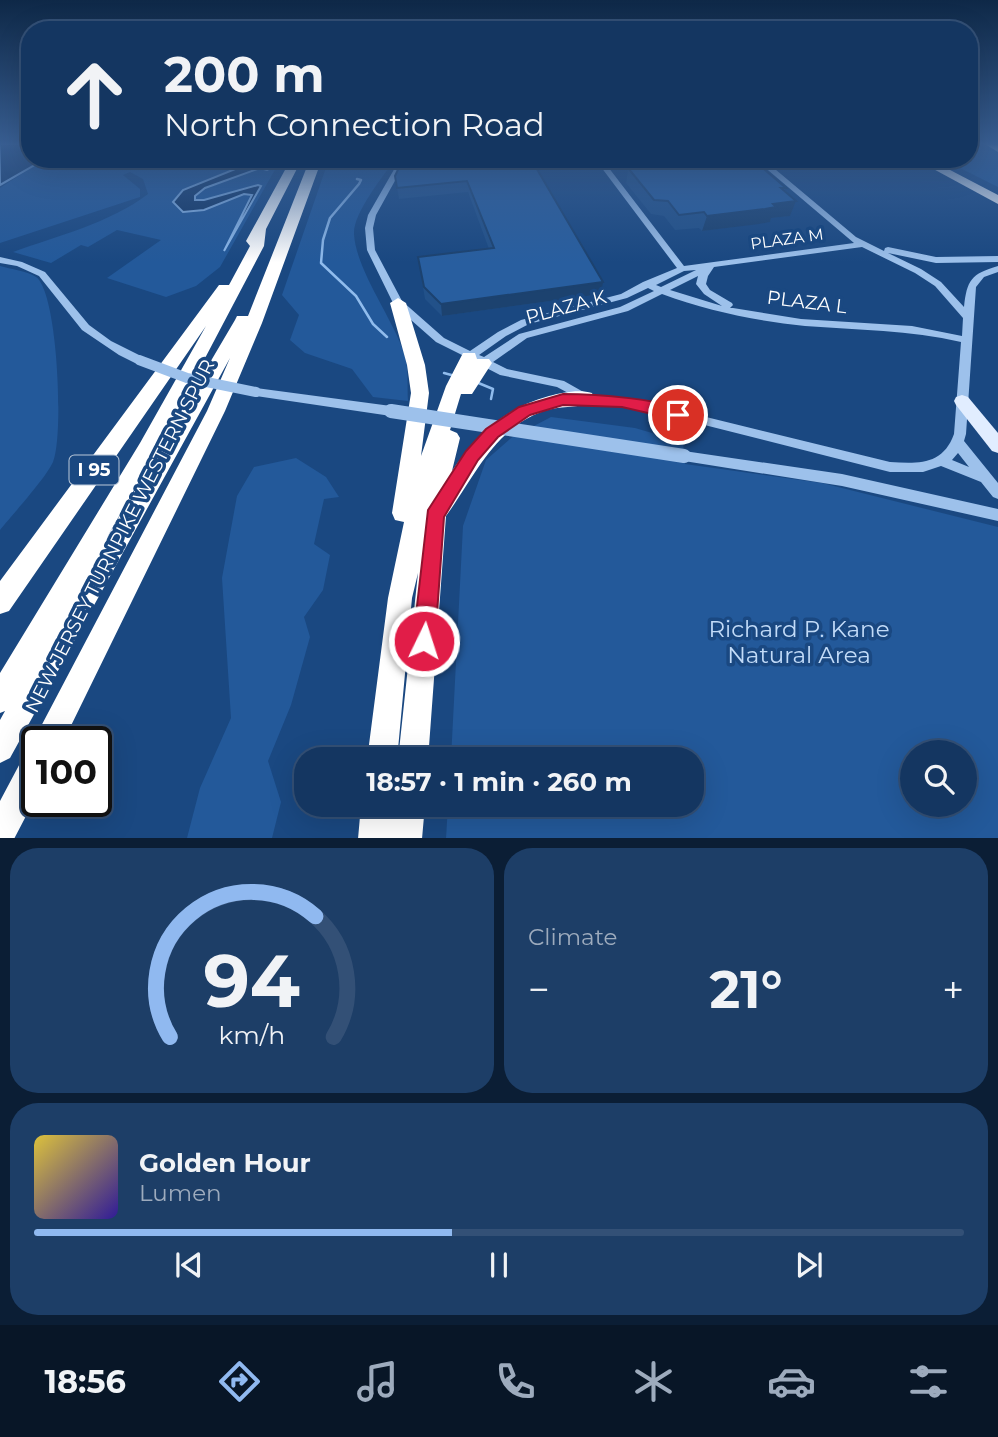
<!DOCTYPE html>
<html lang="en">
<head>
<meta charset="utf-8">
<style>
	:root { --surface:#143661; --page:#1d3e67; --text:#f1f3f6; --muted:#9dabbd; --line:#335076; --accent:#90b9f0 }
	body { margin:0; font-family:Montserrat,sans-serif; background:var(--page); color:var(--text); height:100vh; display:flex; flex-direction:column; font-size:26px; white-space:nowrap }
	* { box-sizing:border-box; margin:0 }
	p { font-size:23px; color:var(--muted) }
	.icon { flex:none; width:38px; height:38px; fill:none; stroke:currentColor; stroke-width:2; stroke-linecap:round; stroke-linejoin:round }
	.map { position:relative; height:838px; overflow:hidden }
	.sheet { display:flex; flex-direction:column; gap:10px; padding:10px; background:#0b1e35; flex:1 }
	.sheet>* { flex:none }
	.hud { position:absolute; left:21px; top:21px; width:957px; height:147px; border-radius:28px; box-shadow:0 7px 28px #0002,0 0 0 2px var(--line); background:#143661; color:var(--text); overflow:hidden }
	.fabs { position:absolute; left:900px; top:740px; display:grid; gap:14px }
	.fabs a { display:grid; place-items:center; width:77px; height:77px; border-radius:50%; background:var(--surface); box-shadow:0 7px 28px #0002,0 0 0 2px var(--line); font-size:35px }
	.speed { position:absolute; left:21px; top:726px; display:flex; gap:14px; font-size:35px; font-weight:700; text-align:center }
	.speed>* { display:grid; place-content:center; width:91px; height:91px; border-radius:50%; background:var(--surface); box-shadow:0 7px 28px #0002,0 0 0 2px var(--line); line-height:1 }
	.speed .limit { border:4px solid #111; border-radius:10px; background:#fff; color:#111 }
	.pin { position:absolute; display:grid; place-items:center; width:60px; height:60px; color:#fff; margin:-30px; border:4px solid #fff; border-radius:50%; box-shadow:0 2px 7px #0007 }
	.me { position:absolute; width:77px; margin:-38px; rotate:4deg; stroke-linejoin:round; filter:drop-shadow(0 0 5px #0008) }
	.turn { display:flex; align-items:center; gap:24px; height:147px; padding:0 28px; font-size:32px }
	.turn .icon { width:91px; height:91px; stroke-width:2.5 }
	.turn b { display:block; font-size:49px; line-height:60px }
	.big { font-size:52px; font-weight:700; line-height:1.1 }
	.sheet .tile { flex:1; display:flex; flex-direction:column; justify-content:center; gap:10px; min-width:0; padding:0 24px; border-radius:28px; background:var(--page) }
	.sheet .dial { align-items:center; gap:0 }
	.dial svg { height:182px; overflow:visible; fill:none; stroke:var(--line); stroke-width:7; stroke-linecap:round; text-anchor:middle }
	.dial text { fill:var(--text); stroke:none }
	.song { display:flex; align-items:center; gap:21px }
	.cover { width:84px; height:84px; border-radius:10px; background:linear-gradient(135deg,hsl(50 70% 55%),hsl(250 70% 35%)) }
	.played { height:7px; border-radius:4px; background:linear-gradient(90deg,var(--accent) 45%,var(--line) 45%) }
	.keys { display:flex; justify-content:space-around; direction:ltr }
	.heat { display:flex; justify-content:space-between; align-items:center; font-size:38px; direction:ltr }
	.sheet .tiles { flex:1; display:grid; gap:10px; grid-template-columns:1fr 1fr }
	.tile:last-child { grid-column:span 2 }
	.trip { position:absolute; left:294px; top:747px; width:410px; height:70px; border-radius:28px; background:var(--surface); box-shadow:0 7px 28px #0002,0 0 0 2px var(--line); font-weight:700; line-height:70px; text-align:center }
	.menu { display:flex; height:112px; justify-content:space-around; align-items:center; background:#081627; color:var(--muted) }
	.menu .icon { width:49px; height:49px }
	.menu .on { color:var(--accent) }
	.menu b { font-size:32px; color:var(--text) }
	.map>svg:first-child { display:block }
	.green { fill:#23599a; fill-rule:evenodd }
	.water { fill:#11335f; stroke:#90bced; stroke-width:2 }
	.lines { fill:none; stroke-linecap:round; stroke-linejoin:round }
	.stream { stroke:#90bced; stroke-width:2.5 }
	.minor { fill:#9dc1eb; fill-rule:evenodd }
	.major { fill:#e1edff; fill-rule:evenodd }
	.highway { fill:#fff; fill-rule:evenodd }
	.minor-bridge-far1 { stroke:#9dc1eb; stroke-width:10 }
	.minor-bridge { stroke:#9dc1eb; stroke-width:14 }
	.wall { fill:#225189 }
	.shaded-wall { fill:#1c426f }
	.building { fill:#285e9f; stroke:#1c426f; stroke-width:2 }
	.route { fill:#e11d48; stroke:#92132f; stroke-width:2 }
	.labels { text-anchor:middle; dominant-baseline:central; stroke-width:7; stroke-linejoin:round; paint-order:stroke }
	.far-street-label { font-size:16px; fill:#fff; stroke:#1a4881 }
	.shield { fill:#1a4881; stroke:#bac8d9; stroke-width:2 }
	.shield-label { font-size:18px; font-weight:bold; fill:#fff }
	.street-label { font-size:19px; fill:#fff; stroke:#1a4881 }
	.near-park-label { font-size:23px; fill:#c2dbf8; stroke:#1a4881 }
</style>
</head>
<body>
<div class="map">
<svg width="998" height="839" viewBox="0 0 998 839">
	<rect width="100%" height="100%" fill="#1a4881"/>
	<g class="green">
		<polygon points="970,144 998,144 998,187 942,159 970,159"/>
		<path d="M45,159H281L220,267L196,286L166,297L107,278L161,240L117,230L88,247L81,245L51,263L13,252C57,236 110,223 148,194L143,179L130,172L123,175L140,189V197L0,243V188Z"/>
		<path d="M329,159H395C383,177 353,213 354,234C356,270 392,317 404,353C409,367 407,386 408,401L373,397L352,369L305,353L290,340L299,315L282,295Z"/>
		<path d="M0,266C10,269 28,271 36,277C58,292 64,437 53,462C45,479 13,514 0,530Z"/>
		<path d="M551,417L635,428L683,442L685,464L822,483L998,527V838L446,839L448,805H691V760L451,759L463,526L486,460L511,438ZM912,752H964V805H912Z"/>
		<polygon points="296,458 326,477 339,497 324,499 314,544 330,555 323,590 304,617 310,637 291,705 268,761 281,802 272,838 187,838 200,788 231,718 222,578 237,496 254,467"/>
	</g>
	<g class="water">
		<polygon points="0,144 30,144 30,159 45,159 0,185"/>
		<polygon points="260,159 267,159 267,163 275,166 267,170 260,168 205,188 195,196 195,200 204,200 258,185 261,186 224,251 252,195 244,194 204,210 183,212 173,202 183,190"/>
	</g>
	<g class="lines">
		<g class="stream">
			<polyline points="357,179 361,180 359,184 330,218 323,240 321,263 356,296 373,324 387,337"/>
			<polyline points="444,373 455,376"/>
			<polyline points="476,382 493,389 491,399"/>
		</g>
		<g class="minor">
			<path d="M400,159H407L376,215L373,228L375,250L402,301L444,338L470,351L498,332L521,320L621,294L643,282L677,268L595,159H602L684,266L854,243L755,159H763L856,237L884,251L885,248L888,247L936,257L998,256V262L936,263L888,253L921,269L941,282L964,307C967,280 971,274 998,266V272L984,277L976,287L966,434L964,441L998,483V499L993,497L981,482L941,466L923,472H890L641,409L585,402L557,387L500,375L471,360H465L464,356L436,342L394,305L367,250L365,228L368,215ZM862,247L915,273L935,286L963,318L962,336L912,326L801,319L733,308H730L733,305L732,303L710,290L706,284L708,276L714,267ZM696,270L661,287L656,285L684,271ZM698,276L696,284L704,294L722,306L670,290ZM648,288L654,291L620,307L519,334L484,357L479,355L506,336L529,324L627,298ZM662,294C708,311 756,321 805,326C857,330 910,330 961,342L954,434C943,465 918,464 890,462L641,401L587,394L564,381L507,369L493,362L527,338L628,311ZM958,453L969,467L952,460Z"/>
			<polygon points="0,257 22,262 45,272 89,325 111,341 143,357 145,360 143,363 135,363 119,355 82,330 39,276 17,266 0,263"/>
			<polygon points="256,388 391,406 397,411 391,416 256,396 250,392"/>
			<polygon points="684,451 842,474 998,509 998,521 842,486 684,461 679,460 678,456 679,452"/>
		</g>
		<polygon class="major" points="962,395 968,397 998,433 998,453 992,451 956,405 954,401 956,397"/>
		<g class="highway">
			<polygon points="985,144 998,144 998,152"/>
			<polygon points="291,159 302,159 266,229 264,246 154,455 106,539 235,320 237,316 248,316 310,159 322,159 262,323 225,411 63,742 37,742 37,795 14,839 0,839 0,801 26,752 36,748 33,742 38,732 207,411 230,358 10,758 0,763 0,720 5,711 0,713 0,673 140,443 206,326 9,611 0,614 0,581 219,285 229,285 250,246 246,241"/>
			<polygon points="754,159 765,159 766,161 760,164"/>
			<polygon points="915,159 929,159 998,195 998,204"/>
			<path d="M398,298L406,303L425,365L429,393L421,456L446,386L463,353H475L477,359H489L492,363L472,394H461L450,430L457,433L460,438L452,471C477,434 505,408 549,396C561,393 579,389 592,393L594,398L592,403C576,408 559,406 544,411C494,428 474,478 446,516L428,760H398L418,573L412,598L397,760H367L388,598L404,522L395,520L392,513L411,393L407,365L390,303Z"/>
			<polygon points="361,805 393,805 391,831 393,805 425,805 422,839 358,839"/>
		</g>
		<polyline class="minor-bridge-far1" points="139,360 187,378 256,392"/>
		<polyline class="minor-bridge" points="391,411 684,456"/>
	</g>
	<g class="wall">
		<polygon points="531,159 601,294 442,316 425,299 418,257 489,249 468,192 399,199 395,176"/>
		<polygon points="627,159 752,159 786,188 784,191 796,201 790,216 771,218 770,222 702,231 699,228 675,230 664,216 651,214 626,183 628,171 625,168"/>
	</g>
	<g class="shaded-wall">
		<polygon points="796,201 790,216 771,218 770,222 759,224 702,231 707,216 773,204"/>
		<polygon points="603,282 601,294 442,316 441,304"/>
	</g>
	<g class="building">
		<polygon points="403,159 531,159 603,282 441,304 424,287 418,257 494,248 467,181 397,188 395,176"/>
		<polygon points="633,159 752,159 786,188 781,188 796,201 773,204 776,207 765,209 707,216 704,212 679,215 668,201 654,200 628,168 634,168 631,165 637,164"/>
	</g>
	<linearGradient id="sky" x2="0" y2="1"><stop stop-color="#0e2847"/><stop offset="0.55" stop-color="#385e92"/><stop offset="1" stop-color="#385e92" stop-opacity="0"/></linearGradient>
	<rect width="998" height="262" fill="url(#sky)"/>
	<path class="route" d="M563,394C586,394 675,398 686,415L678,420L622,407L563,405L530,415L498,437L478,460L444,517L435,641L431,649L424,652L416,649L413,641L428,510L466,451L486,429L519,407Z"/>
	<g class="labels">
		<g class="far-street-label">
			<text transform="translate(787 239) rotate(-8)">PLAZA M</text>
		</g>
		<rect class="shield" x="69.5" y="455.5" width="49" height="29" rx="5"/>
		<g class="shield-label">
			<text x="94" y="470">I 95</text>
		</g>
		<g class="street-label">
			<text transform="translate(807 302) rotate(7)">PLAZA L</text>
			<text transform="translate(566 307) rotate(-15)">PLAZA K</text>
			<text transform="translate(120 536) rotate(-63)">NEW JERSEY TURNPIKE WESTERN SPUR</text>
		</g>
		<g class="near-park-label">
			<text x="799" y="629">Richard P. Kane<tspan x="799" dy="26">Natural Area</tspan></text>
		</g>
	</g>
</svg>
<div class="fabs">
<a><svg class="icon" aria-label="search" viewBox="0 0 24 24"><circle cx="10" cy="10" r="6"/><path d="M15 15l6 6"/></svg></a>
</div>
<div class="speed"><div class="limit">100</div></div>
<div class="pin" style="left:678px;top:415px;background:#d93025"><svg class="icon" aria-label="arrive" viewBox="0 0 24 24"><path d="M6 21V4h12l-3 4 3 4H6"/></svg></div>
<svg class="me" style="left:424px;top:641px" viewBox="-20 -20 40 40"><circle r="17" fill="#e11d48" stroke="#fff" stroke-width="3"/><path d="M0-11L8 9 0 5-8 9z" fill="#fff"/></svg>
<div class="trip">18:57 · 1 min · 260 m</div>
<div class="hud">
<div class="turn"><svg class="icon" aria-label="ahead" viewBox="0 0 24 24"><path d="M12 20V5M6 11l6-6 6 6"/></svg><div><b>200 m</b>North Connection Road</div></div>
</div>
</div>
<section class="sheet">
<div class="tiles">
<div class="tile dial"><svg viewBox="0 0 100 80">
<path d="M14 69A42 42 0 1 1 86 69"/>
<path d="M14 69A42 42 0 0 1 78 16" stroke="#90b9f0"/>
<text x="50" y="56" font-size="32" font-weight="700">94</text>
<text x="50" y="72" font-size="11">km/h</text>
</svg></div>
<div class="tile"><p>Climate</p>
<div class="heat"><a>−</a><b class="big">21°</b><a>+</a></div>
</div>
<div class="tile">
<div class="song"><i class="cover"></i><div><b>Golden Hour</b><p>Lumen</p></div></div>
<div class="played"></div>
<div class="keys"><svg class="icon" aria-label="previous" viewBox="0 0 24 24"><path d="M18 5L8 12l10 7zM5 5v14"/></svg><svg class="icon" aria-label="pause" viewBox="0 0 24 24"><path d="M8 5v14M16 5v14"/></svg><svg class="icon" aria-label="next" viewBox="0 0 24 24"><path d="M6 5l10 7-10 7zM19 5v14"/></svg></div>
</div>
</div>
</section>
<nav class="menu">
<b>18:56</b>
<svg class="icon on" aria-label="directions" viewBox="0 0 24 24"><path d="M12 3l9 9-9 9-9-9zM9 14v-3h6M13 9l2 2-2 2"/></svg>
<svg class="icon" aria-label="music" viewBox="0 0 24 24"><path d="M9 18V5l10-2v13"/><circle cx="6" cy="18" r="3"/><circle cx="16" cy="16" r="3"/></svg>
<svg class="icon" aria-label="phone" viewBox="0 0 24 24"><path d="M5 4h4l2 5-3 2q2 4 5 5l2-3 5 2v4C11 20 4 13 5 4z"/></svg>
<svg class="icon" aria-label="climate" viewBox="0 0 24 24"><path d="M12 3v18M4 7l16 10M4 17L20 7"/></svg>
<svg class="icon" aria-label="car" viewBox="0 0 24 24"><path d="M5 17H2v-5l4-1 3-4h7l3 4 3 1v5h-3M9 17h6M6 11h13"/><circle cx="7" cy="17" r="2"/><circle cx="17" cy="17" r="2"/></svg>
<svg class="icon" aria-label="filters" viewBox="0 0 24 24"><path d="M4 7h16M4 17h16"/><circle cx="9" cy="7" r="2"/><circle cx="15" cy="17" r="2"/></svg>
</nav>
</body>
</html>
